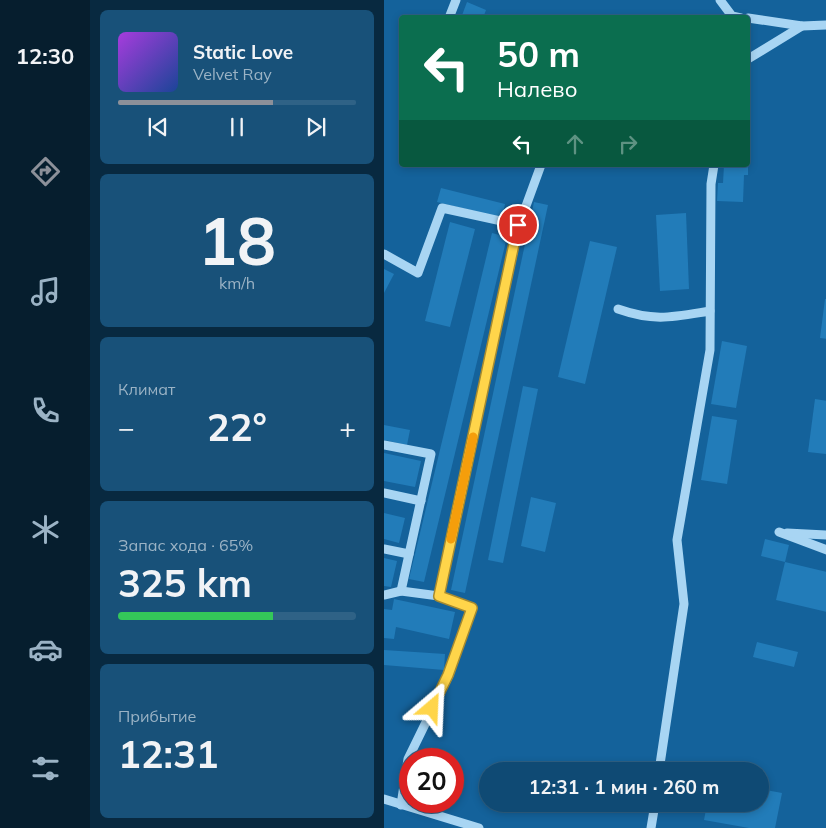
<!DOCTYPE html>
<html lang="ru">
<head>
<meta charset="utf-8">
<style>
	:root { --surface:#0f4a74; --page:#185179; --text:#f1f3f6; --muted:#9bb3c5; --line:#2f6286; --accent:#8c9099 }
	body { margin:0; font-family:Mulish,sans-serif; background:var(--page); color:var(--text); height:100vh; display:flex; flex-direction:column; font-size:19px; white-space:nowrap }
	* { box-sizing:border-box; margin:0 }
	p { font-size:16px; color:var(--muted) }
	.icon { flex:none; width:28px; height:28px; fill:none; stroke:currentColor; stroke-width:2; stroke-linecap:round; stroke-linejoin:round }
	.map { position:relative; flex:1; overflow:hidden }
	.sheet { display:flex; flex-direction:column; gap:10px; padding:10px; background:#082940; width:294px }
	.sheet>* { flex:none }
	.hud { position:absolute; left:15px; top:15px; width:351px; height:152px; border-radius:5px; box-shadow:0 2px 8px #0003,0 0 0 1px var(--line); background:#0b6e4f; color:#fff; overflow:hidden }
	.speed { position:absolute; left:15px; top:748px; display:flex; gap:10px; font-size:25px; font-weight:700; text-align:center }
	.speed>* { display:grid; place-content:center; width:65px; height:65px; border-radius:50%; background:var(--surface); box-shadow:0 2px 8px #0003,0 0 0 1px var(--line); line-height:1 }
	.speed .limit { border:8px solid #d22; background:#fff; color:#111 }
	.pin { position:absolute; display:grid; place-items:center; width:42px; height:42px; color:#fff; margin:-21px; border:2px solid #fff; border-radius:50%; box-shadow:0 1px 5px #0007 }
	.me { position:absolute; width:55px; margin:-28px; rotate:26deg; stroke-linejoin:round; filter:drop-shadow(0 0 4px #0008) }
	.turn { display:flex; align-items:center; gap:18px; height:105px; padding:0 15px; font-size:22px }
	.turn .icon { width:65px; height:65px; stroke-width:2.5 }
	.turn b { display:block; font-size:35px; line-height:42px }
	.lanes { display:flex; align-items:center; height:48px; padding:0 15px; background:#0003; justify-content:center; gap:25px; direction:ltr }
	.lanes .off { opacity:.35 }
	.big { font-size:38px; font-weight:700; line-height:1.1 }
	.sheet .tile { flex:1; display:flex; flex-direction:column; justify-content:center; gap:8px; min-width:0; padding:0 18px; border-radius:8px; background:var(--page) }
	.sheet .dial { align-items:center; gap:0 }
	.dial b { font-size:65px; line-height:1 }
	.song { display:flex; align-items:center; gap:15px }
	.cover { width:60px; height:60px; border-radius:8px; background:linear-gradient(135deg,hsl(280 70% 55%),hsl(220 70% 35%)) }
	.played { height:5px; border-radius:2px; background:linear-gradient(90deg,var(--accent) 65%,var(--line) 65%) }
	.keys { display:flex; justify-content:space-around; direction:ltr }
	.heat { display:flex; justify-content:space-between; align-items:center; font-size:28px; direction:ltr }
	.charge { height:8px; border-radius:4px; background:linear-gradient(90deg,#34c759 65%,var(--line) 0) }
	.trip { position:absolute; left:95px; top:762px; width:290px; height:50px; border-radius:25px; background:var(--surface); box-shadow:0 2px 8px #0003,0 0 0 1px var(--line); font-weight:700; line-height:50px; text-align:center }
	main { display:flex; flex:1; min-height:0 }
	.dock { display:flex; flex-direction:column; width:90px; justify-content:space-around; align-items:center; background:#061e2e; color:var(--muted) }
	.dock .icon { width:35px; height:35px }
	.dock .active { color:var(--accent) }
	.dock b { font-size:22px; color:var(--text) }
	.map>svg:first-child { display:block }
	.building { fill:#227cb9 }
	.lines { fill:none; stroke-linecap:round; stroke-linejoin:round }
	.minor { stroke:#a8d5f3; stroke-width:9 }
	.route-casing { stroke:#a68a30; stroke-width:12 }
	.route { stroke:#ffd54a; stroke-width:9 }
	.slow { stroke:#f59e0b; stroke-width:9 }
</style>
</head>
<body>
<main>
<nav class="dock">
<b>12:30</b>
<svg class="icon active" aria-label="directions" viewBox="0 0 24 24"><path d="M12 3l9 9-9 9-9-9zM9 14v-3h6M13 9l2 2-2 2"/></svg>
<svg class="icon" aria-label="music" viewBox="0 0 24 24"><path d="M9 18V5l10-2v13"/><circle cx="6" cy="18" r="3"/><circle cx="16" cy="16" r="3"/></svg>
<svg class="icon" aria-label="phone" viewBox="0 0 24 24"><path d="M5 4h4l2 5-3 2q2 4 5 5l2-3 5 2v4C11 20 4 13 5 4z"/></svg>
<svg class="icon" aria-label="climate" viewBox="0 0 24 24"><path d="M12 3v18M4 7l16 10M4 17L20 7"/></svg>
<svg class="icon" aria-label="car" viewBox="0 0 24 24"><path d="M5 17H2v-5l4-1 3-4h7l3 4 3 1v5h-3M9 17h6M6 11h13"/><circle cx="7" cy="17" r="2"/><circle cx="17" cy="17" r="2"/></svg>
<svg class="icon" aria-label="filters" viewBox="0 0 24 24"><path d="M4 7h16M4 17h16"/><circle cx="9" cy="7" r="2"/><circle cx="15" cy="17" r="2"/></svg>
</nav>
<section class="sheet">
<div class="tile">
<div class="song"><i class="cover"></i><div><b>Static Love</b><p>Velvet Ray</p></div></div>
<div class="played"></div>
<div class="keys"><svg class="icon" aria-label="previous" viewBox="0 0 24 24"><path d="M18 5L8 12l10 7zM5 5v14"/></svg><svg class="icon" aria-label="pause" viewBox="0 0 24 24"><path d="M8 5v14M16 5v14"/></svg><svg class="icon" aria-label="next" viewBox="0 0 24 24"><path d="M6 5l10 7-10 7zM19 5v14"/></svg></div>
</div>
<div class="tile dial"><b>18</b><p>km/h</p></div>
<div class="tile"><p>Климат</p>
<div class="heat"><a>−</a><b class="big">22°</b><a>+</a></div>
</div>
<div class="tile"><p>Запас хода · 65%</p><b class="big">325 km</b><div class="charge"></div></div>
<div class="tile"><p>Прибытие</p><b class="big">12:31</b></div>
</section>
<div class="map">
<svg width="443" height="828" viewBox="0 0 443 828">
	<rect width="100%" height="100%" fill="#14629b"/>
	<g class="building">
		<polygon points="83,2 102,10 99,18 77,18"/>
		<polygon points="340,165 364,165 364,175 360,175 359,202 333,201 334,183 339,183"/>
		<polygon points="57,188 121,204 118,218 53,202"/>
		<polygon points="150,202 164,205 81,593 67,590"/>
		<polygon points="302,213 305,289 276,291 272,215"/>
		<polygon points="66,222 91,229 66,327 41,321"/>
		<polygon points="108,233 123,237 40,582 25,579"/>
		<polygon points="206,241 233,247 201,384 174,377"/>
		<polygon points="0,269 10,274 0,293"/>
		<polygon points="441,299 443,299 443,339 436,338"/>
		<polygon points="338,341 363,346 352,408 327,404"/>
		<polygon points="139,386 154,389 119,563 104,560"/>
		<polygon points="431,399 443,401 443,454 424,452"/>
		<polygon points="328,416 353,420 343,484 317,480"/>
		<polygon points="0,425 26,430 23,445 0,440"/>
		<polygon points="0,453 37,461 31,487 0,481"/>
		<polygon points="147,497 172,503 161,552 137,546"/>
		<polygon points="0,513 21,518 15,543 0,539"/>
		<polygon points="381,539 405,545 401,562 377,556"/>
		<polygon points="0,558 13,561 7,587 0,586"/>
		<polygon points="401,562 443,572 443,612 392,600"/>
		<polygon points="10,599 71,612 65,639 12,627 10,639 0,638 0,609 8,610"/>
		<polygon points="373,642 414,652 410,667 369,657"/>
		<polygon points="0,650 61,654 60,670 0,665"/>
		<polygon points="376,789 398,793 391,828 365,828 320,820 323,804 376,804"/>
	</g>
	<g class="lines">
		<g class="minor">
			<polyline points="336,0 348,16 357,18"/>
			<polyline points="65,18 72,0"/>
			<polyline points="364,18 418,26 443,25"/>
			<polyline points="364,59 418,26"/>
			<polyline points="0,254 34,273 58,208 135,225 157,165"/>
			<path d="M234,309C271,322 289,317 326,311"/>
			<polyline points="0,445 47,454 17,591"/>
			<polyline points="0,493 37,501"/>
			<polyline points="395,532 443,550"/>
			<polyline points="403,533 443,535"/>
			<polyline points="0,549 25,554"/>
			<polyline points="0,595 17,591 55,596"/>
			<polyline points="275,771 300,604 293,540 326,350 327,184 330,165"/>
			<polyline points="0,799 95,828"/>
			<polyline points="17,805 24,759 65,675 88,608 55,596 135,225"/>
			<polyline points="267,828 271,804"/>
		</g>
	</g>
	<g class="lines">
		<g class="route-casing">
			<polyline id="route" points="48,708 64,675 88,608 55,596 134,225"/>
		</g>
		<use href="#route" class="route"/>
		<polyline class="slow" points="67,539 89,437"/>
	</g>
</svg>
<div class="speed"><div class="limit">20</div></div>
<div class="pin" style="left:134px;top:225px;background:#d93025"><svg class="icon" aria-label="arrive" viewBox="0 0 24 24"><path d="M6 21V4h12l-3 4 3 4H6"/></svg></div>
<svg class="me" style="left:48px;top:708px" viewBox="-20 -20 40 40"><path d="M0-17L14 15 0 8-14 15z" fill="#ffd54a" stroke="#fff" stroke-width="4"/></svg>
<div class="trip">12:31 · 1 мин · 260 m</div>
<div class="hud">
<div class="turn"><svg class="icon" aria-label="left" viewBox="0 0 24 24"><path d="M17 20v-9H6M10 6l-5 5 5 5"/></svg><div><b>50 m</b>Налево</div></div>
<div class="lanes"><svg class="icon" aria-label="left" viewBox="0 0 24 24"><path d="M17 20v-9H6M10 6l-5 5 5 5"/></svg><svg class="icon off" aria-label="ahead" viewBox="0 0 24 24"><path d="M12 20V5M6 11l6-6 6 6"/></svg><svg class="icon off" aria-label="right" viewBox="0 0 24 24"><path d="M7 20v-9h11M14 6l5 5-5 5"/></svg></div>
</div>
</div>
</main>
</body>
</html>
